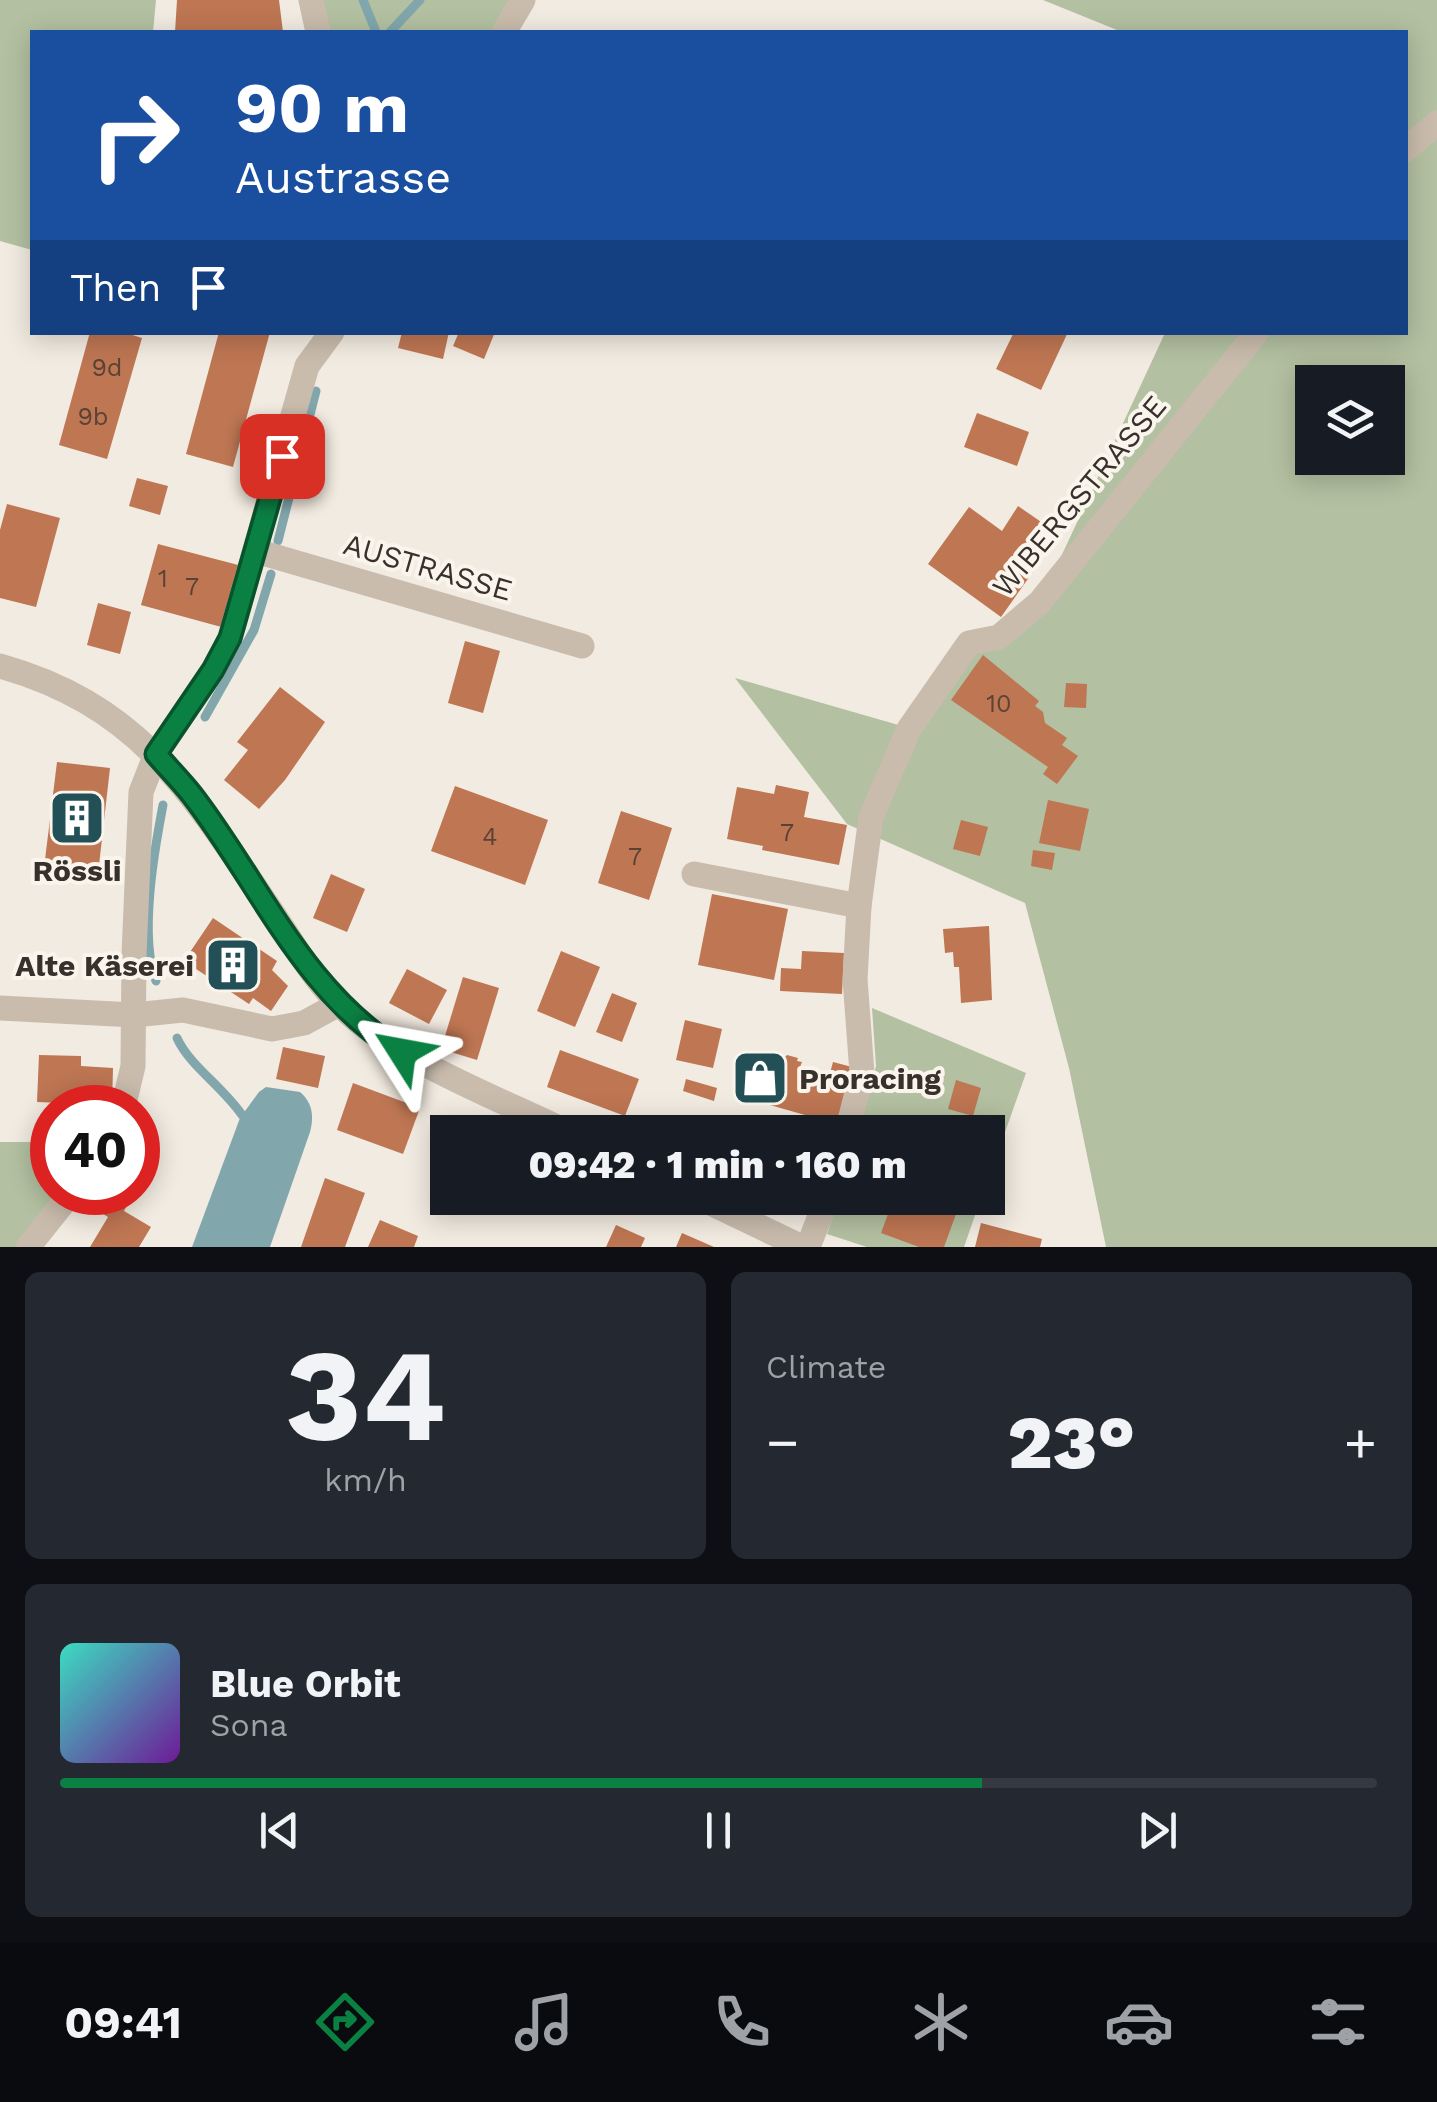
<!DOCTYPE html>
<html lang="en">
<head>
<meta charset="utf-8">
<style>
	:root { --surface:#171b24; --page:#242831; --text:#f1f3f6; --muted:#9ea1a6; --line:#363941; --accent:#0b8043 }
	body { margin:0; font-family:"Work Sans",sans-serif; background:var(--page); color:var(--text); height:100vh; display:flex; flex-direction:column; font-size:38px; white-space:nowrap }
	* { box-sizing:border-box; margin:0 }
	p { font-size:32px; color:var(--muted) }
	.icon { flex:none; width:55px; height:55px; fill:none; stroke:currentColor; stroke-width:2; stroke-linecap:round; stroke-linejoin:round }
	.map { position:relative; height:1247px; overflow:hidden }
	.panel { display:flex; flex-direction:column; gap:25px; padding:25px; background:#0d0f14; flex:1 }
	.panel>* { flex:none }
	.guide { position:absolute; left:30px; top:30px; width:1378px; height:305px; border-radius:0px; box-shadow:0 5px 25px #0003; background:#1a4fa0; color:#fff; overflow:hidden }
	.buttons { position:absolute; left:1295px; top:365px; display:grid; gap:20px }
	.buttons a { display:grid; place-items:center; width:110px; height:110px; border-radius:0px; background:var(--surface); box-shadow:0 5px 25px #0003; font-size:50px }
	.speed { position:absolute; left:30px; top:1085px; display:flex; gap:20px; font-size:50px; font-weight:700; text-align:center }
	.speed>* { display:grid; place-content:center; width:130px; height:130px; border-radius:50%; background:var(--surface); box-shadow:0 5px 25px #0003; line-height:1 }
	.speed .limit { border:15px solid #d22; background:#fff; color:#111 }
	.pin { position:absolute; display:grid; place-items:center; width:85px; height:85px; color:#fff; margin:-42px; border-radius:20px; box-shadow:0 5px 15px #0006 }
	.me { position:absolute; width:110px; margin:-55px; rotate:304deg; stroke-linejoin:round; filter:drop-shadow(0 0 8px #0008) }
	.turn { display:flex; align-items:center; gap:35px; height:210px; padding:0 40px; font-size:45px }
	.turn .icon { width:130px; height:130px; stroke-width:2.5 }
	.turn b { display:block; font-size:70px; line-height:85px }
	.then { display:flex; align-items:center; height:95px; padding:0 40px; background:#0003; gap:20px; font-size:38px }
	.big { font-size:75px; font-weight:800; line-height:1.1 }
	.panel .widget { flex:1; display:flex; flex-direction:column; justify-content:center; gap:15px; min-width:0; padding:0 35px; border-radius:15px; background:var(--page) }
	.panel .dial { align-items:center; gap:0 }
	.dial b { font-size:130px; line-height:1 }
	.song { display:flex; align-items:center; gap:30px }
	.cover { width:120px; height:120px; border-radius:15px; background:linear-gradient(135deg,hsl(170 70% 55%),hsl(280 70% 35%)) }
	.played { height:10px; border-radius:5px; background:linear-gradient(90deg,var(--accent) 70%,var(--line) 70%) }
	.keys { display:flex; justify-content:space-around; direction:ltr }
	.heat { display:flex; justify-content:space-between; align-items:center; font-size:55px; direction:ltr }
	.panel .tiles { flex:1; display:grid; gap:25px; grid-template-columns:1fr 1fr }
	.widget:last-child { grid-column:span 2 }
	.trip { position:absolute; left:430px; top:1115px; width:575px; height:100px; border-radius:0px; background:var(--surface); box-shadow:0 5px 25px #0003; font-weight:800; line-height:100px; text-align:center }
	.tab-bar { display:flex; height:160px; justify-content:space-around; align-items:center; background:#090b0e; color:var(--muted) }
	.tab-bar .icon { width:70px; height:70px }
	.tab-bar .on { color:var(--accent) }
	.tab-bar b { font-size:45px; color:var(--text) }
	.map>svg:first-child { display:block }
	.green { fill:#b3c0a1; fill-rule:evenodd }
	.water { fill:#81a7ad }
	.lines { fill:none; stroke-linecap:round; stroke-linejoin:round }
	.stream { stroke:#81a7ad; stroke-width:9 }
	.building { fill:#be7653 }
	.minor { stroke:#c9bcad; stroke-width:25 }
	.route-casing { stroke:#07532c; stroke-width:25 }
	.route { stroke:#0b8043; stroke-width:18 }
	.labels { text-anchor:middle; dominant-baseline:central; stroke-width:8; stroke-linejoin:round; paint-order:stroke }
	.number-label { font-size:25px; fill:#5a4235 }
	.street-label { font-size:30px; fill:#38302b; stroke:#f9f5ed }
	.poi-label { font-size:30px; font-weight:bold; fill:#38302b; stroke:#f9f5ed }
</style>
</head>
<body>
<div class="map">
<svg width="1437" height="1247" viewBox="0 0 1437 1247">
	<rect width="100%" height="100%" fill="#f2ebe1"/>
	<g class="green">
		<polygon points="0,0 156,0 153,32 32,32 32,250 0,241"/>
		<polygon points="311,0 523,0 504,32 318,32"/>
		<path d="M1043,0H1437V1247H1106L1069,1068L1025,903L847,824L735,678L909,728L969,643L1040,602L1165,333L1405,332V32H1122ZM1312,382H1388V458H1312Z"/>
		<polygon points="872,1008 1026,1073 988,1180 988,1132 858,1132 876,1066"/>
		<polygon points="0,1142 52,1142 52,1192 72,1193 28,1247 0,1247"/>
		<polygon points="839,1198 981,1198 964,1247 867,1247 827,1234"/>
	</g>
	<path class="water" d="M266,1087L300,1092C313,1103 314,1117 310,1132L270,1247H192L240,1118L259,1092Z"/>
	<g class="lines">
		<g class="stream">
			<polyline points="363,0 376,32"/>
			<polyline points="390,32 420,0"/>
			<polyline points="278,541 316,391"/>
			<polyline points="205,717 254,630 271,574"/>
			<path d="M156,981C139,937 154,852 163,805"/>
			<path d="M177,1038C189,1065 223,1087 242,1115"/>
		</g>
	</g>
	<g class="building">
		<polygon points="177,0 279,0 283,32 175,32"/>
		<polygon points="90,332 123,332 142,338 107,459 59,445"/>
		<polygon points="219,332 270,332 233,467 186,454"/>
		<polygon points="402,332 449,332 443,359 398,348"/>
		<polygon points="459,332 495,332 484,359 453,346"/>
		<polygon points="1014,332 1068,332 1041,390 996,369"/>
		<polygon points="977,413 1029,432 1017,466 964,447"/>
		<polygon points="137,478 168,486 160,515 129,506"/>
		<polygon points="7,504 60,518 36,607 0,598 0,530"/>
		<polygon points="1018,506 1047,526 1030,550 1042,559 1001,617 928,564 969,507 1002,531"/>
		<polygon points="158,544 242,566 225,628 141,605"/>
		<polygon points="98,603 131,612 120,654 87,645"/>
		<polygon points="465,641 500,651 483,713 448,703"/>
		<polygon points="983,655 1039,701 1035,706 1043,712 1045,723 1067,738 1062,745 1078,756 1057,784 1043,774 1048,767 951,700"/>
		<polygon points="1066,683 1087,684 1086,708 1064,707"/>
		<polygon points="280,687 325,722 285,780 259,809 224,780 248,750 237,742"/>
		<polygon points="57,762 110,768 98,874 44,868"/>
		<polygon points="776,785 809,792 804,817 847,825 839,865 762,850 763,846 727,839 737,787 774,794"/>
		<polygon points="455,786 548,820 525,885 431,851"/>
		<polygon points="1048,800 1089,809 1080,851 1039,843"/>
		<polygon points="621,811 672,828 649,900 598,883"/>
		<polygon points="961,820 988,827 980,856 953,849"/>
		<polygon points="1033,850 1055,853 1052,870 1031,866"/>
		<polygon points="331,874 365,889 347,932 313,918"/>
		<polygon points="712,894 788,909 774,980 698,965"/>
		<polygon points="213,918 277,961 272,970 288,986 271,1011 253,998 249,1004 184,961"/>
		<polygon points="989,926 992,1000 961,1003 959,967 954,967 953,952 945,953 943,929"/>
		<polygon points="561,951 600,967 575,1027 537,1011"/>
		<polygon points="802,951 844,953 842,994 780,991 781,968 801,969"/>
		<polygon points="407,969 447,990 429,1024 389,1003"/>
		<polygon points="463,977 499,988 477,1060 441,1049"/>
		<polygon points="612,993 637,1003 622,1042 596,1032"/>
		<polygon points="685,1020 722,1029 713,1068 676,1060"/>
		<polygon points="283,1047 325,1056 318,1088 276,1079"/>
		<polygon points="560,1050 639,1079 625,1116 547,1087"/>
		<polygon points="747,1052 781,1061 787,1055 798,1058 797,1061 802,1062 800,1067 816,1072 830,1073 833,1062 852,1067 840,1125 735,1095"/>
		<polygon points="39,1055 81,1056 81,1066 113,1068 112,1105 37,1102"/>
		<polygon points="686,1079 717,1088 714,1101 683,1091"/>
		<polygon points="956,1080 981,1088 973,1116 948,1109"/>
		<polygon points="353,1083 420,1108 403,1154 337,1130"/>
		<polygon points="138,1143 156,1152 138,1187"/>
		<polygon points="325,1178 365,1193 345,1247 301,1247"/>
		<polygon points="89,1192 134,1192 124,1211 151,1227 139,1247 90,1247 108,1217 84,1202"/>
		<polygon points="894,1198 946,1198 960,1203 944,1247 919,1247 881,1233"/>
		<polygon points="380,1220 418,1236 414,1247 368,1247"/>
		<polygon points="981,1223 1042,1239 1040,1247 975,1247"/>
		<polygon points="616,1225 645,1238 641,1247 606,1247"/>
		<polygon points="682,1233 714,1247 676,1247"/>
	</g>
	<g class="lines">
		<g class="minor">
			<polyline points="311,0 318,32"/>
			<polyline points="504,32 523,0"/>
			<polyline points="1405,150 1437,123"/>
			<polyline points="256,551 582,646"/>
			<path d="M0,666C147,707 198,804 278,921C298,951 316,982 342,1007C396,1060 498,1098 567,1132"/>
			<polyline points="694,874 859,906"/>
			<polyline points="0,1008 134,1015 183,1010 272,1029 304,1023 339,1004"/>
			<polyline points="123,1108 133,1066 134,954 141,792 156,754 213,670 230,638 307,366 332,332"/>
			<polyline points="847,1132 862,1073 855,979 859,906 871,817 909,729 969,643 999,637 1040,602 1257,332"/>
			<polyline points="700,1198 802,1247"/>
			<polyline points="28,1247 72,1192"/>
			<polyline points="808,1247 827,1198"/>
		</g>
	</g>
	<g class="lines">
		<g class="route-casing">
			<path id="route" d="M282,456L230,638L213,670L156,754C168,768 181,781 192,795C260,883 303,993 402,1052"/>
		</g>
		<use href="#route" class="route"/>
	</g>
	<defs>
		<g id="building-square" transform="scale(2.875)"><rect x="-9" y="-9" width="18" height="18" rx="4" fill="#234f57" stroke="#f9f5ed"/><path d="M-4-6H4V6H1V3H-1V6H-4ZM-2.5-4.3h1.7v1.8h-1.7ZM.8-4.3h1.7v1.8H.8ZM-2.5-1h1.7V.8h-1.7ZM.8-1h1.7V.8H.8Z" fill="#fff"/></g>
		<g id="shop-square" transform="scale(2.875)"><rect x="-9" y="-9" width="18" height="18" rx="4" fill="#234f57" stroke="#f9f5ed"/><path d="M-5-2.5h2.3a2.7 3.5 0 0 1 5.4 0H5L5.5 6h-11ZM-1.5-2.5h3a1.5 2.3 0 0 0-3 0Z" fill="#fff"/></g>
	</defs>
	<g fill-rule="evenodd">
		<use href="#building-square" x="77" y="818"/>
		<use href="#building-square" x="233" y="965"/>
		<use href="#shop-square" x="760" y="1078"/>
	</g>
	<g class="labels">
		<g class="number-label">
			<text x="107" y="367">9d</text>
			<text x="93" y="416">9b</text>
			<text x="163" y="578">1</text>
			<text x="192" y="586">7</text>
			<text x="999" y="703">10</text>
			<text x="787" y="832">7</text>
			<text x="490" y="836">4</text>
			<text x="635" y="856">7</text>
		</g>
		<g class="street-label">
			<text transform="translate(1079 496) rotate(-50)">WIBERGSTRASSE</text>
			<text transform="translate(428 567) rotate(16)">AUSTRASSE</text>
		</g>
		<g class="poi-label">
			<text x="77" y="870">Rössli</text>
			<text x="194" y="965" text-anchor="end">Alte Käserei</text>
			<text x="799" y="1078" text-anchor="start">Proracing</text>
		</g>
	</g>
</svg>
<div class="buttons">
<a><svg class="icon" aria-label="layers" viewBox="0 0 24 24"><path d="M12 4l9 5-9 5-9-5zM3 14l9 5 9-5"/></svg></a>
</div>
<div class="speed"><div class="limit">40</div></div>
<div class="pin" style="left:282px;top:456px;background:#d93025"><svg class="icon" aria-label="arrive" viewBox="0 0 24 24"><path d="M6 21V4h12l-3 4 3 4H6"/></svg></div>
<svg class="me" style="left:402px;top:1052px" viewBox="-20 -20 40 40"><path d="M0-17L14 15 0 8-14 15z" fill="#0b8043" stroke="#fff" stroke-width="4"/></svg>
<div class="trip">09:42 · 1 min · 160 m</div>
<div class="guide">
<div class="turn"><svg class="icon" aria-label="right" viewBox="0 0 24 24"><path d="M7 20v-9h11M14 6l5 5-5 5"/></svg><div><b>90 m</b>Austrasse</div></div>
<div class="then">Then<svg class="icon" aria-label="arrive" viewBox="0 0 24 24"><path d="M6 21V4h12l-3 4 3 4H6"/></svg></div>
</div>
</div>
<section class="panel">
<div class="tiles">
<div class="widget dial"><b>34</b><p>km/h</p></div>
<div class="widget"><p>Climate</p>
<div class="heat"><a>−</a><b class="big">23°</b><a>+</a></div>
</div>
<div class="widget">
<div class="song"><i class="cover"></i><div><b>Blue Orbit</b><p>Sona</p></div></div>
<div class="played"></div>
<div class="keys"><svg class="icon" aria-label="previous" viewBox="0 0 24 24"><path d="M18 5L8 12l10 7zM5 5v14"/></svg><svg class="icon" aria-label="pause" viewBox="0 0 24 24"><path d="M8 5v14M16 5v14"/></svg><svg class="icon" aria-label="next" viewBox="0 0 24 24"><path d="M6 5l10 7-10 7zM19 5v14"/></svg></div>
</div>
</div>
</section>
<nav class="tab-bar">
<b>09:41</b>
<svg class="icon on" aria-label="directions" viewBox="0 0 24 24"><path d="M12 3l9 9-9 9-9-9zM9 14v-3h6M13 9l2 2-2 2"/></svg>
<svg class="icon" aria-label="music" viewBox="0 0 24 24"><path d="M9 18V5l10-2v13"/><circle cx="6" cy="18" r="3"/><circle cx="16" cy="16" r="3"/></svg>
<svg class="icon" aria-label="phone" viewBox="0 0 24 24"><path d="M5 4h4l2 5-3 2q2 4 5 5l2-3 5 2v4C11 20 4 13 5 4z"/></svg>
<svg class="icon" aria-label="climate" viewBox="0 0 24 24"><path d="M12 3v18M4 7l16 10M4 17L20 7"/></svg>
<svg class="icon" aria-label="car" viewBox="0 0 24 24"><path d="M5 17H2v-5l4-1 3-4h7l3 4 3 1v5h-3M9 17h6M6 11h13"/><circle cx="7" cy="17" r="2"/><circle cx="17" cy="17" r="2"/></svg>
<svg class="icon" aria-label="filters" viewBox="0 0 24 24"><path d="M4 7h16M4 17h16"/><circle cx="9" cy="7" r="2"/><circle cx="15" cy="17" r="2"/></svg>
</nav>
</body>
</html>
